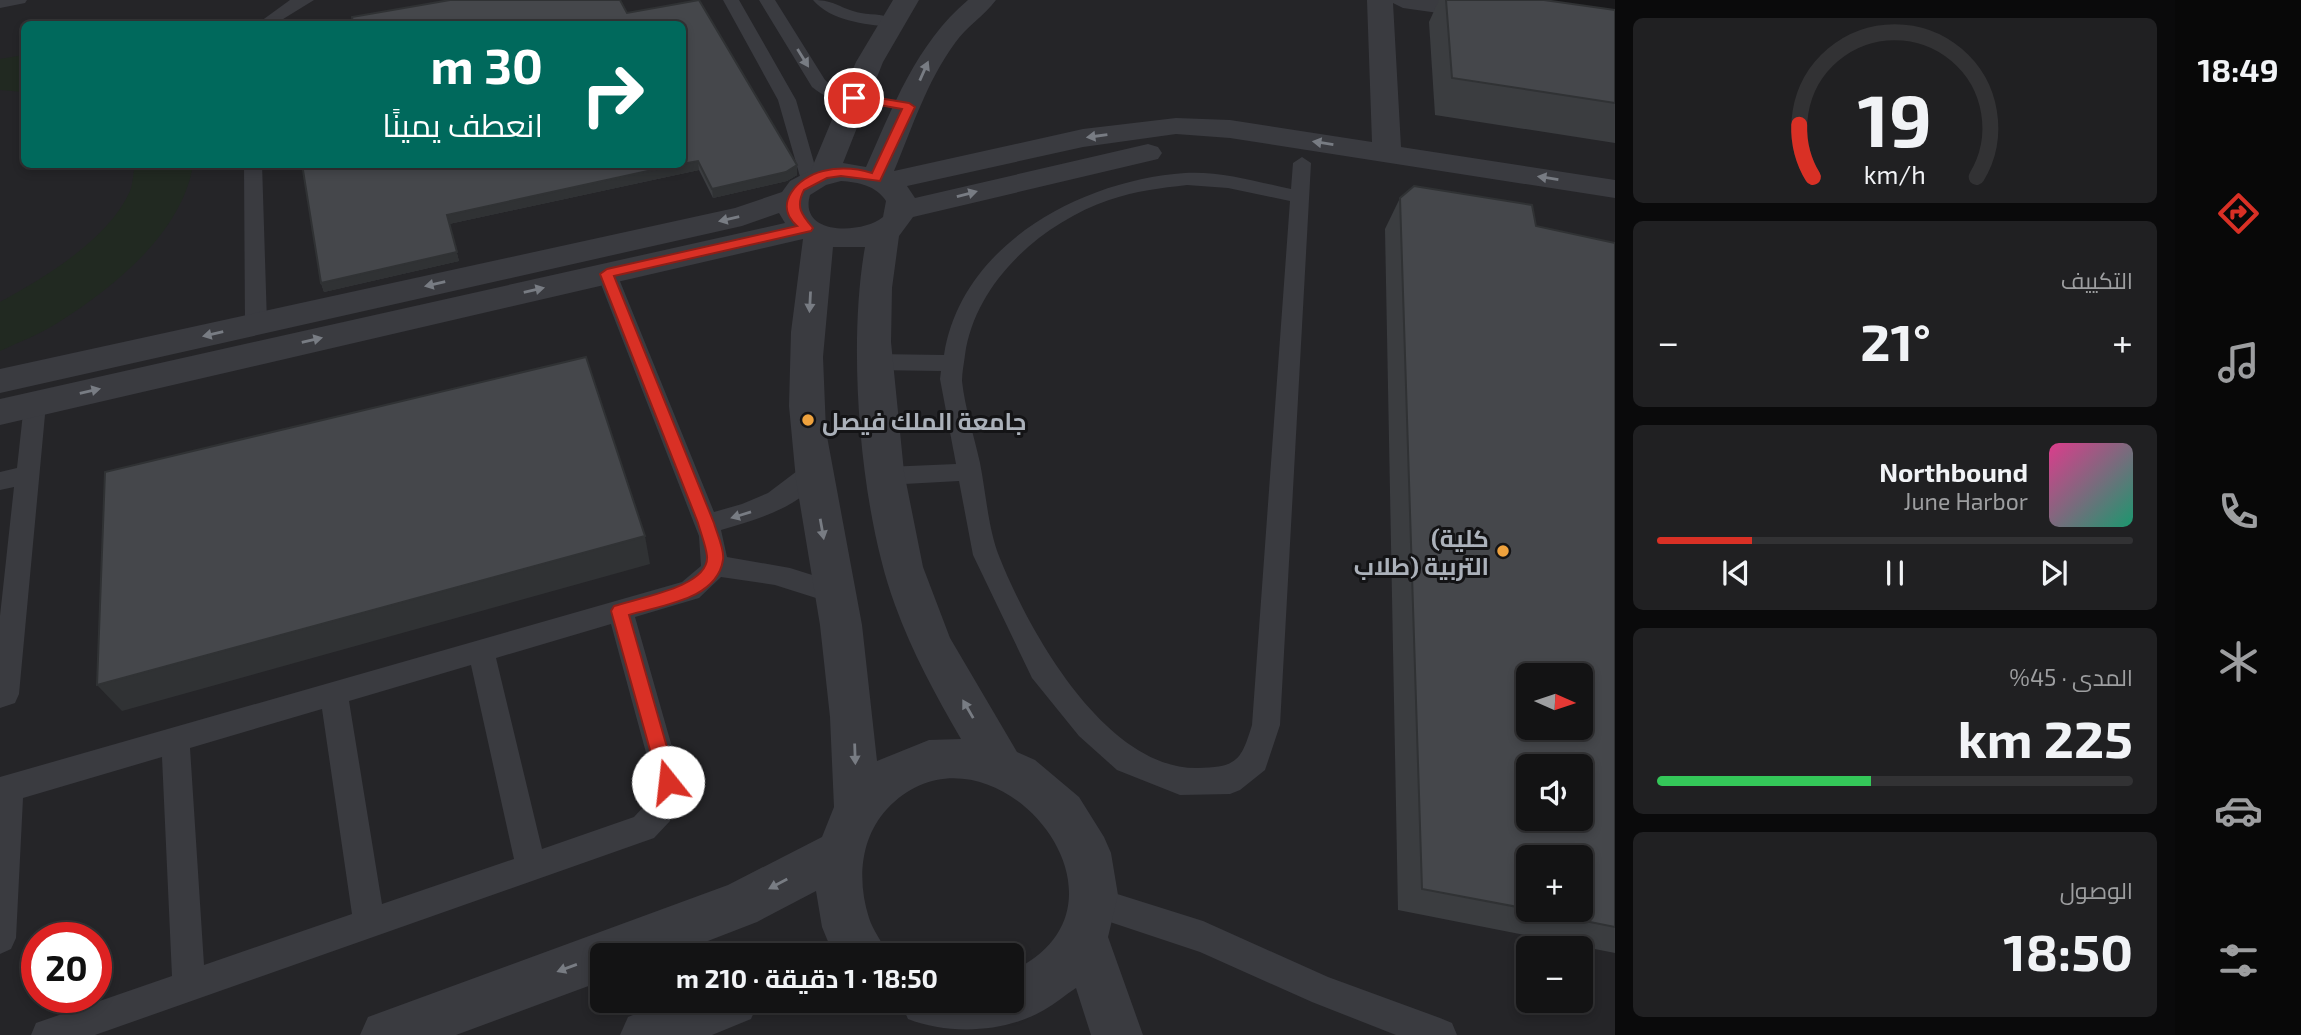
<!DOCTYPE html>
<html lang="ar">
<head>
<meta charset="utf-8">
<style>
	:root { --surface:#131314; --page:#202022; --text:#f1f3f6; --muted:#9d9ea0; --line:#323234; --accent:#d93025 }
	body { margin:0; font-family:"Exo 2",Cairo,sans-serif; background:var(--page); color:var(--text); direction:rtl; height:100vh; display:flex; flex-direction:column; font-size:26px; white-space:nowrap }
	* { box-sizing:border-box; margin:0 }
	p { font-size:23px; color:var(--muted) }
	.icon { flex:none; width:38px; height:38px; fill:none; stroke:currentColor; stroke-width:2; stroke-linecap:round; stroke-linejoin:round }
	.map { position:relative; flex:1; overflow:hidden; direction:ltr }
	.side { display:flex; flex-direction:column; gap:18px; padding:18px; background:#0a0a0b; width:560px }
	.side>* { flex:none }
	.hud { position:absolute; left:21px; top:21px; width:665px; height:147px; border-radius:10px; box-shadow:0 4px 10px #0003,0 0 0 2px var(--line); direction:rtl; background:#00695c; color:#fff; overflow:hidden }
	.needle { width:46px; rotate:93deg }
	.fabs { position:absolute; left:1516px; top:663px; display:grid; gap:14px }
	.fabs a { display:grid; place-items:center; width:77px; height:77px; border-radius:10px; background:var(--surface); box-shadow:0 4px 10px #0003,0 0 0 2px var(--line); font-size:35px }
	.speed { position:absolute; left:21px; top:922px; display:flex; gap:14px; font-size:35px; font-weight:700; text-align:center }
	.speed>* { display:grid; place-content:center; width:91px; height:91px; border-radius:50%; background:var(--surface); box-shadow:0 4px 10px #0003,0 0 0 2px var(--line); line-height:1 }
	.speed .limit { border:10px solid #d22; background:#fff; color:#111 }
	.pin { position:absolute; display:grid; place-items:center; width:60px; height:60px; color:#fff; margin:-30px; border:4px solid #fff; border-radius:50%; box-shadow:0 2px 7px #0007 }
	.me { position:absolute; width:77px; margin:-38px; rotate:344deg; stroke-linejoin:round; filter:drop-shadow(0 0 5px #0008) }
	.turn { display:flex; align-items:center; gap:24px; height:147px; padding:0 28px; font-size:32px }
	.turn .icon { width:91px; height:91px; stroke-width:2.5 }
	.turn b { display:block; font-size:49px; line-height:60px }
	.big { font-size:52px; font-weight:700; line-height:1.1 }
	.side .card { flex:1; display:flex; flex-direction:column; justify-content:center; gap:10px; min-width:0; padding:0 24px; border-radius:10px; background:var(--page) }
	.side .dial { align-items:center; gap:0 }
	.dial svg { height:182px; overflow:visible; fill:none; stroke:var(--line); stroke-width:7; stroke-linecap:round; text-anchor:middle }
	.dial text { fill:var(--text); stroke:none }
	.song { display:flex; align-items:center; gap:21px }
	.cover { width:84px; height:84px; border-radius:10px; background:linear-gradient(135deg,hsl(330 70% 55%),hsl(160 70% 35%)) }
	.played { height:7px; border-radius:4px; background:linear-gradient(90deg,var(--accent) 20%,var(--line) 20%) }
	.keys { display:flex; justify-content:space-around; direction:ltr }
	.heat { display:flex; justify-content:space-between; align-items:center; font-size:38px; direction:ltr }
	.charge { height:10px; border-radius:5px; background:linear-gradient(90deg,#34c759 45%,var(--line) 0) }
	.trip { position:absolute; left:590px; top:943px; width:434px; height:70px; border-radius:10px; background:var(--surface); box-shadow:0 4px 10px #0003,0 0 0 2px var(--line); font-weight:700; line-height:70px; text-align:center; direction:rtl }
	main { display:flex; flex:1; min-height:0 }
	.menu { display:flex; flex-direction:column; width:126px; justify-content:space-around; align-items:center; background:#080808; color:var(--muted) }
	.menu .icon { width:49px; height:49px }
	.menu .current { color:var(--accent) }
	.menu b { font-size:32px; color:var(--text) }
	.map>svg:first-child { display:block }
	.built { fill:#252528; fill-rule:evenodd }
	.green { fill:#212921 }
	.lines { fill:none; stroke-linecap:round; stroke-linejoin:round }
	.lane { fill:#3a3b40; fill-rule:evenodd }
	.street { fill:#3a3b40; fill-rule:evenodd }
	.wall { fill:#3b3d40 }
	.shaded-wall { fill:#303234 }
	.building { fill:#45474b; stroke:#303234; stroke-width:2; fill-rule:evenodd }
	.oneway { fill:#787c83 }
	.route { fill:#d93025; stroke:#8d1f18; stroke-width:2 }
	.poi-dot { fill:#efa23d; stroke:#141416; stroke-width:2.5 }
	.labels { text-anchor:middle; dominant-baseline:central; stroke-width:6; stroke-linejoin:round; paint-order:stroke }
	.poi-label { font-size:24px; font-weight:bold; fill:#abb1ba; stroke:#141416; text-anchor:start }
</style>
</head>
<body>
<main>
<nav class="menu">
<b>18:49</b>
<svg class="icon current" aria-label="directions" viewBox="0 0 24 24"><path d="M12 3l9 9-9 9-9-9zM9 14v-3h6M13 9l2 2-2 2"/></svg>
<svg class="icon" aria-label="music" viewBox="0 0 24 24"><path d="M9 18V5l10-2v13"/><circle cx="6" cy="18" r="3"/><circle cx="16" cy="16" r="3"/></svg>
<svg class="icon" aria-label="phone" viewBox="0 0 24 24"><path d="M5 4h4l2 5-3 2q2 4 5 5l2-3 5 2v4C11 20 4 13 5 4z"/></svg>
<svg class="icon" aria-label="climate" viewBox="0 0 24 24"><path d="M12 3v18M4 7l16 10M4 17L20 7"/></svg>
<svg class="icon" aria-label="car" viewBox="0 0 24 24"><path d="M5 17H2v-5l4-1 3-4h7l3 4 3 1v5h-3M9 17h6M6 11h13"/><circle cx="7" cy="17" r="2"/><circle cx="17" cy="17" r="2"/></svg>
<svg class="icon" aria-label="filters" viewBox="0 0 24 24"><path d="M4 7h16M4 17h16"/><circle cx="9" cy="7" r="2"/><circle cx="15" cy="17" r="2"/></svg>
</nav>
<section class="side">
<div class="card dial"><svg viewBox="0 0 100 80">
<path d="M14 69A42 42 0 1 1 86 69"/>
<path d="M14 69A42 42 0 0 1 8 46" stroke="#d93025"/>
<text x="50" y="56" font-size="32" font-weight="700">19</text>
<text x="50" y="72" font-size="11">km/h</text>
</svg></div>
<div class="card"><p>التكييف</p>
<div class="heat"><a>−</a><b class="big">21°</b><a>+</a></div>
</div>
<div class="card">
<div class="song"><i class="cover"></i><div><b>Northbound</b><p>June Harbor</p></div></div>
<div class="played"></div>
<div class="keys"><svg class="icon" aria-label="previous" viewBox="0 0 24 24"><path d="M18 5L8 12l10 7zM5 5v14"/></svg><svg class="icon" aria-label="pause" viewBox="0 0 24 24"><path d="M8 5v14M16 5v14"/></svg><svg class="icon" aria-label="next" viewBox="0 0 24 24"><path d="M6 5l10 7-10 7zM19 5v14"/></svg></div>
</div>
<div class="card"><p>المدى · 45%</p><b class="big">225 km</b><div class="charge"></div></div>
<div class="card"><p>الوصول</p><b class="big">18:50</b></div>
</section>
<div class="map">
<svg width="1615" height="1035" viewBox="0 0 1615 1035">
	<rect width="100%" height="100%" fill="#19191b"/>
	<path class="built" d="M0,0H1521L1615,12V1035H0ZM24,24H682V164H24ZM1528,676H1580V728H1528ZM1528,766H1580V819H1528ZM1528,858H1580V910H1528ZM37,938H96V998H37ZM1528,948H1580V1001H1528ZM602,956H1012V1001H602Z"/>
	<g class="green">
		<polygon points="24,55 24,92 0,90 0,59"/>
		<path d="M135,165H193C182,233 114,287 59,322C41,334 19,342 0,351V302C44,278 109,239 130,191C133,184 133,173 135,165Z"/>
	</g>
	<g class="lines">
		<g class="lane">
			<polygon points="0,0 27,0 25,3 0,8"/>
			<polygon points="290,0 314,0 275,24 257,24"/>
			<polygon points="723,0 739,0 796,100 819,180 817,184 810,186 801,180 778,100"/>
			<path d="M759,0H775L825,80L836,89L860,94L863,98L860,102C843,106 824,97 812,87Z"/>
			<path d="M813,0C836,0 840,9 861,13C873,15 890,14 898,22L890,27C864,24 831,21 813,0Z"/>
			<path d="M1302,157L1311,163L1280,725L1265,770L1240,790L1230,794L1180,795L1117,770L1079,736L1032,678L973,555L959,481L886,485L878,482L874,476L878,470L886,467L956,464L940,379L941,371L874,370L866,367L863,362L866,357L874,354L944,355C961,244 1082,180 1185,173C1221,171 1257,182 1291,189L1293,163ZM1187,185L1228,188L1290,201L1252,725C1241,761 1237,767 1198,768C1106,770 1029,632 999,556C988,528 986,493 980,463C974,436 965,408 962,381C962,372 964,363 965,355C975,282 1042,223 1109,200C1135,191 1161,188 1187,185Z"/>
			<polygon points="244,164 262,164 267,324 264,329 256,331 248,329 245,324"/>
			<path d="M607,267L614,269L617,274L714,512L742,504L768,493L805,465L813,462L821,465L825,471C806,506 756,520 721,530L727,557L790,568L844,585L848,593L844,601L835,604L775,585L721,577L699,598L635,617L682,782L670,821L654,838L95,1035H31L36,1023L172,976L162,757L23,798L16,938L11,949L0,954V777L682,582L701,566L699,536L597,274L600,269ZM611,624L654,782L647,803L634,817L542,849L496,658ZM471,665L514,859L382,904L349,701ZM322,709L352,914L204,965L190,748Z"/>
			<polygon points="35,396 43,398 46,404 19,694 15,703 0,708 0,616 14,487 0,490 0,472 17,468 24,404 27,398"/>
			<polygon points="1095,887 1203,921 1328,977 1440,1018 1452,1023 1457,1035 1396,1035 1312,1002 1200,952 1095,917 1084,913 1080,902 1084,891"/>
		</g>
		<g class="street">
			<path d="M893,0H919L883,62L843,163L866,167C893,107 916,44 968,0H996C984,16 966,27 955,43C927,81 912,128 894,171L1083,129L1176,118L1230,120L1372,142L1367,0H1457L1497,7L1501,12L1497,17L1488,20L1403,8L1393,3L1401,147L1615,180V198L1230,138L1176,134L1083,147L907,186L915,198L1148,144L1158,147L1162,153L1158,159L913,217L899,236L892,288L891,342L904,472L923,567L950,638L1017,752L1035,760L1079,797L1104,837L1111,853L1118,895L1108,937L1143,1035H1091L1076,988C1065,995 1055,1004 1044,1010C1005,1033 949,1035 908,1019L900,1001H1012V971C1159,903 987,702 887,809C860,838 857,881 869,918C873,931 883,943 889,956H834L822,927L816,891L757,922L669,956H602V981L456,1035H360L368,1017L728,885L822,837L834,807L830,717L820,625L796,480L789,406L791,332L803,239L0,425V399L785,223L779,213L742,226L0,393V369L735,208L782,192L790,181L811,170L856,62ZM841,181C858,182 877,186 886,201L883,217C863,234 798,236 810,195L826,185ZM833,247H865C847,347 860,510 895,605C912,652 936,696 961,739L929,740L877,761L862,625L826,431L823,357Z"/>
			<polygon points="667,1001 759,1001 751,1019 712,1035 620,1035 628,1017"/>
		</g>
	</g>
	<g class="wall">
		<polygon points="1439,0 1544,0 1615,10 1615,143 1435,115 1429,22"/>
		<polygon points="627,13 797,165 797,175 787,181 713,198 699,170 449,224 459,261 324,292 321,283"/>
		<polygon points="1400,198 1615,243 1615,953 1398,910 1385,229"/>
	</g>
	<g class="shaded-wall">
		<polygon points="698,161 699,170 449,224 459,261 324,292 321,283 447,215"/>
		<polygon points="797,165 797,175 787,181 713,198 712,189"/>
		<polygon points="645,536 650,564 122,711 97,685"/>
	</g>
	<g class="building">
		<polygon points="450,0 620,0 627,13 699,0 797,165 786,172 712,189 698,161 682,164 682,24 353,24 352,17"/>
		<polygon points="1446,0 1544,0 1615,10 1615,103 1452,78"/>
		<polygon points="302,164 680,164 447,215 457,252 321,283"/>
		<path d="M1414,186L1532,205L1536,226L1615,243V927L1530,910H1580V858H1528V909L1422,889L1400,198ZM1528,676H1580V728H1528ZM1528,766H1580V819H1528Z"/>
		<polygon points="586,357 645,536 97,685 105,472"/>
	</g>
	<defs><path id="oneway-solid" d="M-6-.8H1V-3.2L6.5 0L1 3.2V.8H-6Z" transform="scale(1.75)"/></defs>
	<g class="oneway">
		<use href="#oneway-solid" transform="translate(803 58) rotate(58)"/>
		<use href="#oneway-solid" transform="translate(924 71) rotate(-66)"/>
		<use href="#oneway-solid" transform="translate(1097 136) rotate(172)"/>
		<use href="#oneway-solid" transform="translate(1323 143) rotate(-171)"/>
		<use href="#oneway-solid" transform="translate(1548 178) rotate(-171)"/>
		<use href="#oneway-solid" transform="translate(967 194) rotate(-15)"/>
		<use href="#oneway-solid" transform="translate(729 219) rotate(167)"/>
		<use href="#oneway-solid" transform="translate(435 284) rotate(167)"/>
		<use href="#oneway-solid" transform="translate(534 290) rotate(-13)"/>
		<use href="#oneway-solid" transform="translate(810 302) rotate(93)"/>
		<use href="#oneway-solid" transform="translate(213 334) rotate(167)"/>
		<use href="#oneway-solid" transform="translate(312 340) rotate(-13)"/>
		<use href="#oneway-solid" transform="translate(90 391) rotate(-13)"/>
		<use href="#oneway-solid" transform="translate(741 515) rotate(163)"/>
		<use href="#oneway-solid" transform="translate(822 529) rotate(80)"/>
		<use href="#oneway-solid" transform="translate(968 709) rotate(-120)"/>
		<use href="#oneway-solid" transform="translate(855 754) rotate(88)"/>
		<use href="#oneway-solid" transform="translate(778 884) rotate(152)"/>
		<use href="#oneway-solid" transform="translate(567 968) rotate(160)"/>
	</g>
	<path class="route" d="M854,94L909,103L915,107L880,181L841,176L827,178L804,190C795,207 802,215 813,228L811,231L614,276L714,523C717,534 725,550 723,560C717,600 661,605 629,615L677,782L675,789L668,791L661,789L659,782L611,611L614,606C637,598 710,587 707,556C706,546 701,534 698,523L600,274L607,269L797,226C772,204 798,177 823,171C840,167 856,168 872,173L902,109L850,100V95Z"/>
	<g class="poi-dot">
		<circle cx="808" cy="420" r="7"/>
		<circle cx="1503" cy="551" r="7"/>
	</g>
	<g class="labels">
		<g class="poi-label">
			<text x="822" y="420">جامعة الملك فيصل</text>
			<text x="1489" y="537" text-anchor="end">(كلية<tspan x="1489" dy="28">التربية (طلاب</tspan></text>
		</g>
	</g>
</svg>
<div class="fabs">
<a><svg class="needle" viewBox="-14 -14 28 28"><path d="M0-13l5 13h-10z" fill="#e53935"/><path d="M0 13l5-13h-10z" fill="#9d9ea0"/></svg></a>
<a><svg class="icon" aria-label="sound" viewBox="0 0 24 24"><path d="M4 9h4l5-4v14l-5-4H4zM17 9q2 3 0 6"/></svg></a>
<a>+</a>
<a>−</a>
</div>
<div class="speed"><div class="limit">20</div></div>
<div class="pin" style="left:854px;top:98px;background:#d93025"><svg class="icon" aria-label="arrive" viewBox="0 0 24 24"><path d="M6 21V4h12l-3 4 3 4H6"/></svg></div>
<svg class="me" style="left:668px;top:782px" viewBox="-20 -20 40 40"><circle r="19" fill="#fff"/><path d="M0-13L10 11 0 6-10 11z" fill="#d93025"/></svg>
<div class="trip">18:50 · 1 دقيقة · 210 m</div>
<div class="hud">
<div class="turn"><svg class="icon" aria-label="right" viewBox="0 0 24 24"><path d="M7 20v-9h11M14 6l5 5-5 5"/></svg><div><b>30 m</b>انعطف يمينًا</div></div>
</div>
</div>
</main>
</body>
</html>
